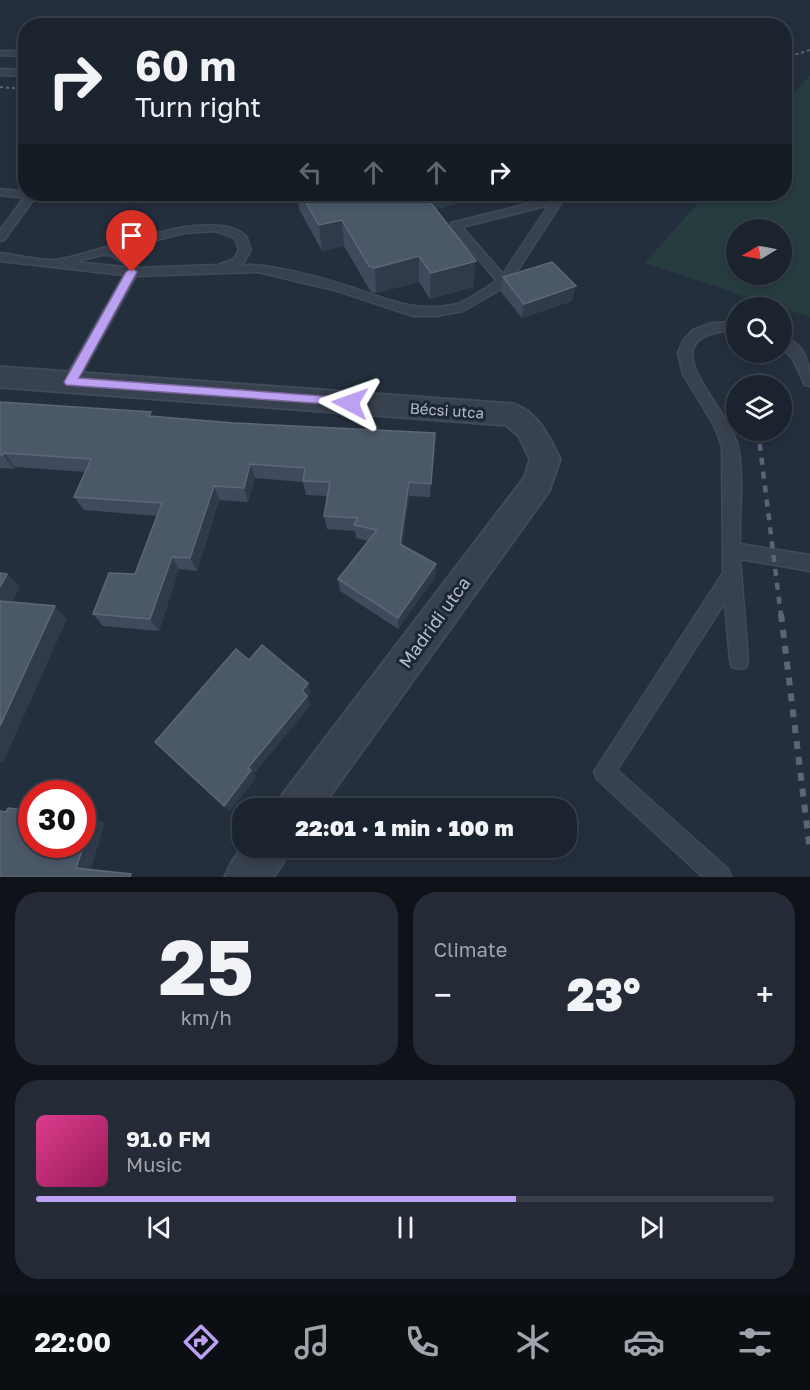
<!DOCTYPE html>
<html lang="en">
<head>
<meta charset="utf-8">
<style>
	:root { --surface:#1b232e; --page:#242b36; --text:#f1f3f6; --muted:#a0a4aa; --line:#39404a; --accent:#bca0f2 }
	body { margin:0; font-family:"Golos Text",sans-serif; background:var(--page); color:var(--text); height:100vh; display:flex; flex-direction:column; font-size:22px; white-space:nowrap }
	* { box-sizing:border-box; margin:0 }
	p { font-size:20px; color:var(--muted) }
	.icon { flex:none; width:33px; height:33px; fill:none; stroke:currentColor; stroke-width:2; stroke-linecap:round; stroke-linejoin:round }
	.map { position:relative; height:877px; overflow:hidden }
	.drawer { display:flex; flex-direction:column; gap:15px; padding:15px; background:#0f1319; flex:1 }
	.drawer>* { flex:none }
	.banner { position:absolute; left:18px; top:18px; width:774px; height:183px; border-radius:24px; box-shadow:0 3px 9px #0003,0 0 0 2px var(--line); background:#1b232e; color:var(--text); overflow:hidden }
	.needle { width:39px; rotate:260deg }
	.fabs { position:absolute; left:726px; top:219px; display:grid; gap:12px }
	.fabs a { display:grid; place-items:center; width:66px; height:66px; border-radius:50%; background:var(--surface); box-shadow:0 3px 9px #0003,0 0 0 2px var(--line); font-size:30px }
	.speed { position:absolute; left:18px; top:780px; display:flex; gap:12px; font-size:30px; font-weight:700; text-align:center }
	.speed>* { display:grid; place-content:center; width:78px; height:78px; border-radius:50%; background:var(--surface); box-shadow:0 3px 9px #0003,0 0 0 2px var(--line); line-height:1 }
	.speed .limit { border:9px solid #d22; background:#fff; color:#111 }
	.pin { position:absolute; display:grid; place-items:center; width:51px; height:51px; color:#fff; margin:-62px -26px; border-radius:50% 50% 50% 0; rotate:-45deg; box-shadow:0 0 6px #0007 }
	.pin .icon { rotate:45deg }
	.me { position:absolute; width:66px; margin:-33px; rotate:274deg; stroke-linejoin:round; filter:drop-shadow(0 0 4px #0008) }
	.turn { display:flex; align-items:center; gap:21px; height:126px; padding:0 18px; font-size:27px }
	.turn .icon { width:78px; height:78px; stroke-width:2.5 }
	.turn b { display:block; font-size:42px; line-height:51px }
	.lanes { display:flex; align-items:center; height:57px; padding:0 18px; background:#0003; justify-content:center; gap:30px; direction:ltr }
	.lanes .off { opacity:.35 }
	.big { font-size:45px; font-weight:800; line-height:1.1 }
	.drawer .card { flex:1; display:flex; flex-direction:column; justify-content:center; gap:9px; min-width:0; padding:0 21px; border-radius:24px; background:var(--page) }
	.drawer .dial { align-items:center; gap:0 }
	.dial b { font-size:78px; line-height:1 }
	.song { display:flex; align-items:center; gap:18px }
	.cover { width:72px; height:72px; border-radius:9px; background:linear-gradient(135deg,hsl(330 70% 55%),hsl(330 70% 35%)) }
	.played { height:6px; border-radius:3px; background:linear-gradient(90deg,var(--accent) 65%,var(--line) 65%) }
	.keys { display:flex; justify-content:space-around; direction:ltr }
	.heat { display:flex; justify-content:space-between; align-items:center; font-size:33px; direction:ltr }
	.drawer .tiles { flex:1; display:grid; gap:15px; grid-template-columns:1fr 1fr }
	.card:last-child { grid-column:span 2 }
	.trip { position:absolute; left:232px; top:798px; width:345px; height:60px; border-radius:24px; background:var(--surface); box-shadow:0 3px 9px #0003,0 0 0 2px var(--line); font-weight:800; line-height:60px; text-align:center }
	.menu { display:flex; height:96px; justify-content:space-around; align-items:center; background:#0b0e12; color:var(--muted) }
	.menu .icon { width:42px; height:42px }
	.menu .current { color:var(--accent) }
	.menu b { font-size:27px; color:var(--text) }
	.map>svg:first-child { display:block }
	.green { fill:#263c3f; fill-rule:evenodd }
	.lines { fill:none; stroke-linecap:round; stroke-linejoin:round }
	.lane-casing { stroke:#414a57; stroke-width:3 }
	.street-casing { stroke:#414a57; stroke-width:4 }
	.lane { fill:#38414e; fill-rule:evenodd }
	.street { fill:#38414e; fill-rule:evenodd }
	.rail-far2 { stroke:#5a6575; stroke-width:2; stroke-dasharray:3 3; stroke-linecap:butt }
	.rail-far1 { stroke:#5a6575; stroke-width:4.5; stroke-dasharray:7 7; stroke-linecap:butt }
	.rail { stroke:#5a6575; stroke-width:6; stroke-dasharray:8 8; stroke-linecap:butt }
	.wall { fill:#3f4b5c }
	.shaded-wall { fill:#2f3b4b }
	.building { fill:#4b5868; stroke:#5c6777; stroke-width:1.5 }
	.route { fill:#bca0f2; stroke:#7a689d; stroke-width:1.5 }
	.labels { text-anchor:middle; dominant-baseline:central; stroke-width:6; stroke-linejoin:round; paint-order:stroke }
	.street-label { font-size:15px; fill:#b4bcc9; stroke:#1d2633 }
	.near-street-label { font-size:18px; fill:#b4bcc9; stroke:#1d2633 }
</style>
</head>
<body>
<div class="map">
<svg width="810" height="877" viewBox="0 0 810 877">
	<rect width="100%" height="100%" fill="#242f3e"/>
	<path class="green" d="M810,75V317L645,263L706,194H784L785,104ZM736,230H782V274H736Z"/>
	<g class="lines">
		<g class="lane-casing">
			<g id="lane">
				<polygon points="0,51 26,51 26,56 0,55"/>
				<polygon points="0,69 26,70 26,76 0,75"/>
				<polygon points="0,189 26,192 26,194 88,194 83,197 34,199 4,240 0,241 0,230 24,198 0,195"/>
				<path d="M557,194H567L508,285L463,311L436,316H413L338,291L258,272L136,276L75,386L70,387L63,382L124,275L0,261V253C17,255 38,261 55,260C99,255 209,203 246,236L251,250L242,265C272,264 321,277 350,287C387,299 417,314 457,304C470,300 484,288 497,281L451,227V223L555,197ZM549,205L503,274L462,227ZM215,231L235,238L239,250L234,259L218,265L137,268L134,258L118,250L184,233ZM101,255H110L124,263L125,267L74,262Z"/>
				<path d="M736,322V330C641,335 729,405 738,447C744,478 739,512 740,544L810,555V571L740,559L748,660L746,667L739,669L732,667L730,660L725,602L617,770L728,869L731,877H703L597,779L594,772L723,573L722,446L714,425L683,374L678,353L683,341L693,330L712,323Z"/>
				<path d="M782,336C806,344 810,364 810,386L805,385L793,359L782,348Z"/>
			</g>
		</g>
		<g class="street-casing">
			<g id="street">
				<path d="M0,367L513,404C539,413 548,436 560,459L549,491L321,808H277L283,794L525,477L530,459L519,436L506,425L0,387Z"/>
				<polygon points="243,847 243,848 289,848 283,863 273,877 225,877 232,862"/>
			</g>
		</g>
		<use href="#lane" class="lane"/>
		<use href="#street" class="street"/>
		<g class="rail-far2">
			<polyline points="784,58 810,50"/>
			<polyline points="0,87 26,89"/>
		</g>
		<polyline class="rail-far1" points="758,430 781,616"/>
		<polyline class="rail" points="781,614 810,851"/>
	</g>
	<g class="wall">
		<polygon points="297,194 461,194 460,203 436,209 473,287 430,299 419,282 376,293 371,292 344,246 322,251 299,209"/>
		<polygon points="503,277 572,301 522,318 501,292"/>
		<polygon points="0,402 153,417 234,423 435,433 430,497 409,496 402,545 436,564 435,577 398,629 340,591 338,579 368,541 356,538 355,531 327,529 324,516 328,496 306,495 303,482 255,478 248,502 219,500 197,571 179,569 159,631 103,626 93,614 135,574 157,516 84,510 74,497 85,472 15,467 14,469 0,468"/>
	</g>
	<g class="shaded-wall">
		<polygon points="420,194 461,194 460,203 419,213"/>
		<polygon points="342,220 344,246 322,251 319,225"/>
		<polygon points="419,256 419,282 376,293 375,268"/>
		<polygon points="476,261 473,287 430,299 431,273"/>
		<polygon points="576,286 572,301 522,318 524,304"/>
		<polygon points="4,453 15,467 14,469 3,455"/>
		<polygon points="250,464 255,478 248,502 244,488"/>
		<polygon points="409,482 409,496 401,557 400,544"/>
		<polygon points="214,486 219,500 197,571 190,558"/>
		<polygon points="172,557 179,569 159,631 150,619"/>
		<polygon points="436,564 435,577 398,629 398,618"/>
		<polygon points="7,574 20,586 8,612 0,606 0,587"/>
		<polygon points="55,606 67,619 3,763 0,761 0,726"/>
		<polygon points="308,683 311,693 308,697 311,705 254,774 257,777 230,811 224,806 248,768"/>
		<polygon points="93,817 105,823 90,872 76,868"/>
	</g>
	<g class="building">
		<polygon points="301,194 424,194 476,261 431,273 419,256 375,268 369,266 342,220 319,225"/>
		<polygon points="552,262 576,286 524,304 503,277"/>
		<polygon points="0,402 151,412 149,416 234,423 435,433 431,484 409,482 400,544 436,564 398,618 338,579 377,530 354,525 358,518 324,516 330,482 303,481 305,468 250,464 244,488 214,486 190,558 172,557 150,619 93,614 109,573 135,574 162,503 74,497 91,459 4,453 3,455 0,455"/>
		<polygon points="0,573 7,574 0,587"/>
		<polygon points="0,601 55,606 0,726"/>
		<polygon points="262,645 308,683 302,691 307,696 248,768 251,770 224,806 155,742 236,649 249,660"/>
		<polygon points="8,808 32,811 32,844 82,844 82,816 93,817 76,868 131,874 130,877 0,877 0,811 6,812"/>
	</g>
	<polygon class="route" points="132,268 137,272 79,378 350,398 355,399 356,403 355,406 66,385 64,382 126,272"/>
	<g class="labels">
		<g class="street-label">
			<text transform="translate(447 410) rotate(4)">Bécsi utca</text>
		</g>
		<g class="near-street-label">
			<text transform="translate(434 622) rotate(-54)">Madridi utca</text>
		</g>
	</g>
</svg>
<div class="fabs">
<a><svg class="needle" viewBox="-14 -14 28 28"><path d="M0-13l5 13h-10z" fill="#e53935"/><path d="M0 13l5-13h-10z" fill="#a0a4aa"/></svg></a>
<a><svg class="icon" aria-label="search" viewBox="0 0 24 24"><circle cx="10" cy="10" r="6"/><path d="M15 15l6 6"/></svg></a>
<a><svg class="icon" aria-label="layers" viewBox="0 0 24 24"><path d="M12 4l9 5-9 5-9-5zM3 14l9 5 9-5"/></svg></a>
</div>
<div class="speed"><div class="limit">30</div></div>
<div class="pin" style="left:132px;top:272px;background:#d93025"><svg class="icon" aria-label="arrive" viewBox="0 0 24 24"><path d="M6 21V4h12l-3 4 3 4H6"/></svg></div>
<svg class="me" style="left:350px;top:403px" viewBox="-20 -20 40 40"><path d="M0-17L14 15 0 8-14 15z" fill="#bca0f2" stroke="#fff" stroke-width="4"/></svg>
<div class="trip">22:01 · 1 min · 100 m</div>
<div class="banner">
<div class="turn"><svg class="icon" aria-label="right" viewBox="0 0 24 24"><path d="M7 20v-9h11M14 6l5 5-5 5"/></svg><div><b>60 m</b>Turn right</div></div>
<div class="lanes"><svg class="icon off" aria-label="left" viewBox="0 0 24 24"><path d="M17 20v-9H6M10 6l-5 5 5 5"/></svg><svg class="icon off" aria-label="ahead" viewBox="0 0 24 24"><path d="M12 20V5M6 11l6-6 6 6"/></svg><svg class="icon off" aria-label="ahead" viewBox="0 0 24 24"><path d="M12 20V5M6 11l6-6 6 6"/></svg><svg class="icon" aria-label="right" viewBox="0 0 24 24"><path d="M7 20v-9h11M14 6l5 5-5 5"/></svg></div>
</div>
</div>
<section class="drawer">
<div class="tiles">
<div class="card dial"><b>25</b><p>km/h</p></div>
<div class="card"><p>Climate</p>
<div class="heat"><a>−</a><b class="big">23°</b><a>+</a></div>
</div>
<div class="card">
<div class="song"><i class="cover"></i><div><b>91.0 FM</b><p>Music</p></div></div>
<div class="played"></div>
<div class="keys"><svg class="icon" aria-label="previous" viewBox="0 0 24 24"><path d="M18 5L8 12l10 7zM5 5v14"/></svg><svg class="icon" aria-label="pause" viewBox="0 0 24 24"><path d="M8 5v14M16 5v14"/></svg><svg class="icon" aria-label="next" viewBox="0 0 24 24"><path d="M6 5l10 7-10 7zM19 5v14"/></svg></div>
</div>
</div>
</section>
<nav class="menu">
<b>22:00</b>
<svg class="icon current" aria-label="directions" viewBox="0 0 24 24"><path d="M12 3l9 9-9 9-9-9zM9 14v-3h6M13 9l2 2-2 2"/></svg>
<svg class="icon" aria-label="music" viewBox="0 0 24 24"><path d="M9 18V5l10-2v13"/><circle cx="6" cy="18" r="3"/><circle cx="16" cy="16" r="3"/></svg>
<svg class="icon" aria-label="phone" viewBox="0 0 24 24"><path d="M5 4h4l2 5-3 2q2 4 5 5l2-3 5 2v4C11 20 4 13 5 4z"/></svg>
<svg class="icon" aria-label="climate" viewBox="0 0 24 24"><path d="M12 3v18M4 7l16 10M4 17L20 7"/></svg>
<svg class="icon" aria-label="car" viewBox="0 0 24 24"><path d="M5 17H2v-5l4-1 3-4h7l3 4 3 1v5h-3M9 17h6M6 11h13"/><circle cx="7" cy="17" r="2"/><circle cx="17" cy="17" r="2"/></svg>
<svg class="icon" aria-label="filters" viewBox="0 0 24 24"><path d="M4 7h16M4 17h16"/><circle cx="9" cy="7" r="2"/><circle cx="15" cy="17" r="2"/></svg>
</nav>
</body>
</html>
